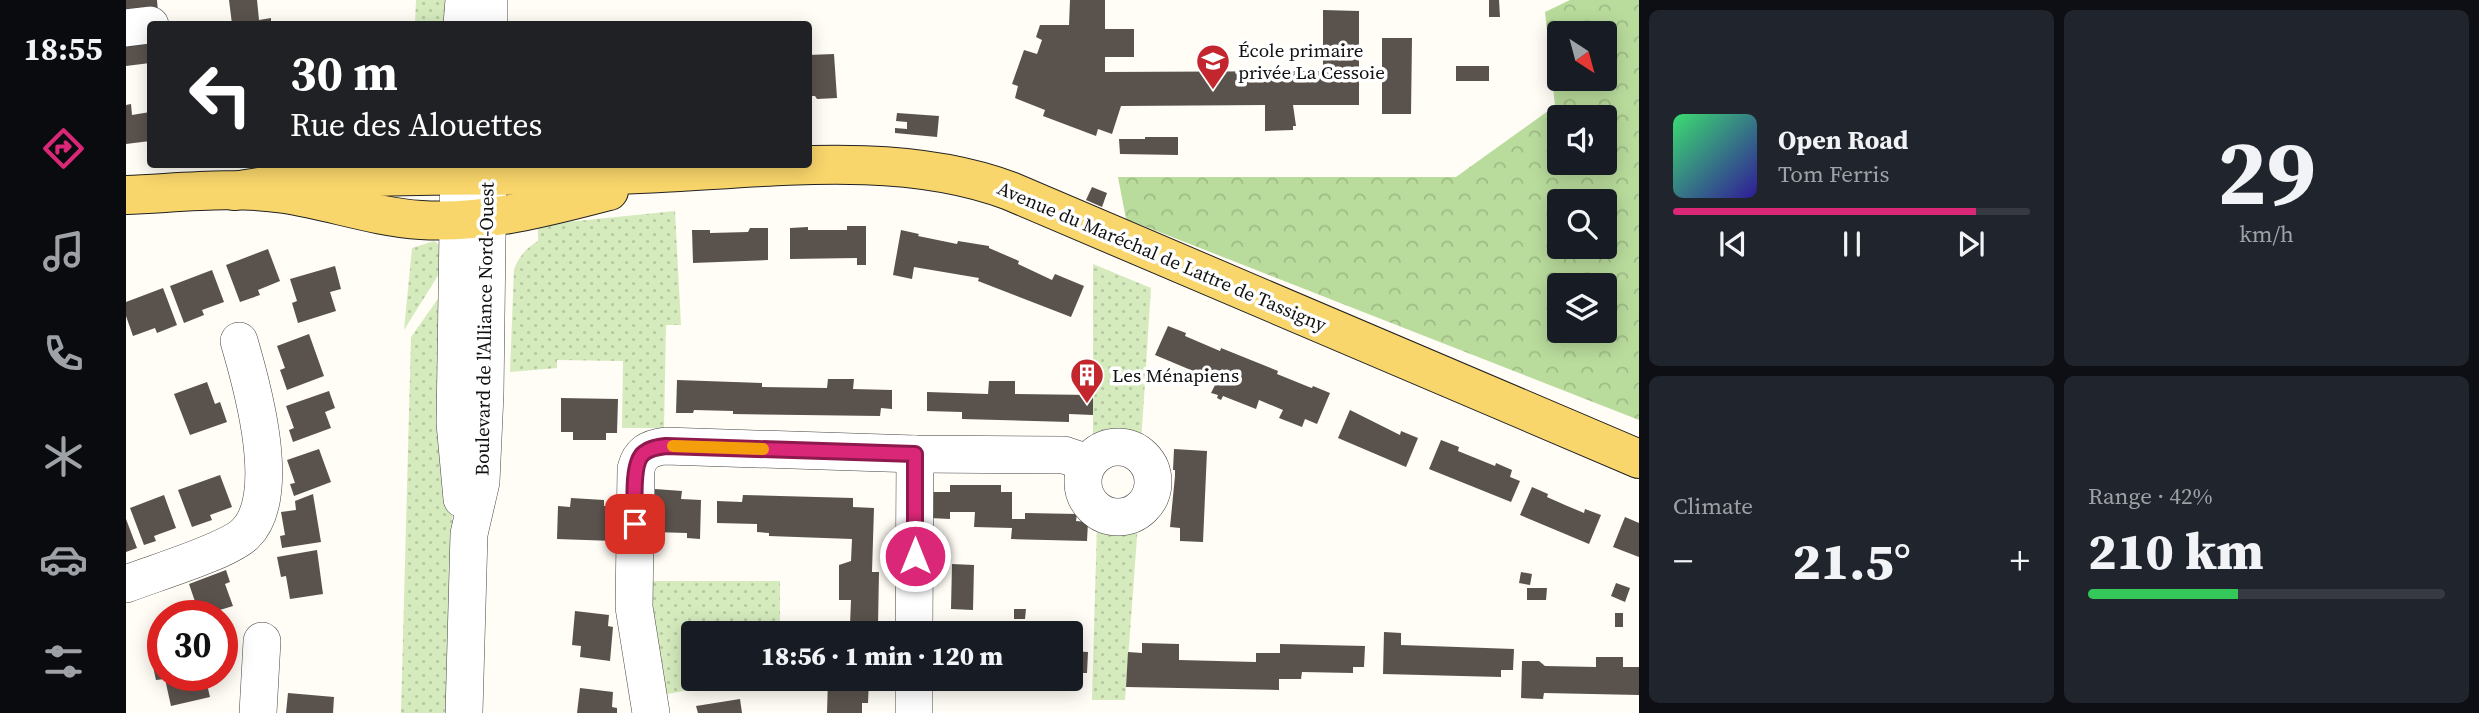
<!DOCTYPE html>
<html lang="en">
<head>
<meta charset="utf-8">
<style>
	:root { --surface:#171b24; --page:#20242c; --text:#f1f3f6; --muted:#9ea1a6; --line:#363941; --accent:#db2777 }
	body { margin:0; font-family:"Source Serif 4",serif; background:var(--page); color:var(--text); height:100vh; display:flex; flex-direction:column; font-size:26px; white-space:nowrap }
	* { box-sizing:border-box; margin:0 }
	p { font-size:23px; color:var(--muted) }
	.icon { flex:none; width:38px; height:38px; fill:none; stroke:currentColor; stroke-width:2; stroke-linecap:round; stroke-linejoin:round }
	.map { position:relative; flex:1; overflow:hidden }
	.side { display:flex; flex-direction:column; gap:10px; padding:10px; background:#0d0f14; width:840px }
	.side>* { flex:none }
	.banner { position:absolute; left:21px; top:21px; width:665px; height:147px; border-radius:7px; box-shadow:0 4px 18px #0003; background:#202124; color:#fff; overflow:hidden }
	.needle { width:46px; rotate:144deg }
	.fabs { position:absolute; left:1421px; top:21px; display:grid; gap:14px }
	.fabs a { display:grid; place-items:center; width:70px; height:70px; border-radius:7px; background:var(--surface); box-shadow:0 4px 18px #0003; font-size:35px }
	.speed { position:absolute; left:21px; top:600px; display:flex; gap:14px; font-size:35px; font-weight:700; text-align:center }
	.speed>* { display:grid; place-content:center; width:91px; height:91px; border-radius:50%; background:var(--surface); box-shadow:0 4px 18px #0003; line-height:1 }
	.speed .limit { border:10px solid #d22; background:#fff; color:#111 }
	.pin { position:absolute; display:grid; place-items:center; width:60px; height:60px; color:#fff; margin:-30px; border-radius:14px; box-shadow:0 4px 10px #0006 }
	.me { position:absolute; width:77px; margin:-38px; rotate:0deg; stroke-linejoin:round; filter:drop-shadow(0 0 5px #0008) }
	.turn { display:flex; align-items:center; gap:24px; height:147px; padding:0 28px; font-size:32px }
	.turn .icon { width:91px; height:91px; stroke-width:2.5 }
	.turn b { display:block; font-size:49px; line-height:60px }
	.big { font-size:52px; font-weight:800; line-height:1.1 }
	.side .tile { flex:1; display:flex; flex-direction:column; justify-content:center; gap:10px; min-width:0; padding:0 24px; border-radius:10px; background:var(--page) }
	.side .dial { align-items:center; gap:0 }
	.dial b { font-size:91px; line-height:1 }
	.song { display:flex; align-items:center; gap:21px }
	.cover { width:84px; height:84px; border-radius:10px; background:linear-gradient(135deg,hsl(140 70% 55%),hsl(250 70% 35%)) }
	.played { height:7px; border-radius:4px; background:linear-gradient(90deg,var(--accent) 85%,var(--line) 85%) }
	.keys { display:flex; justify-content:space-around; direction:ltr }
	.heat { display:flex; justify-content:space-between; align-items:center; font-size:38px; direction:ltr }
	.charge { height:10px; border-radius:5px; background:linear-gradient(90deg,#34c759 42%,var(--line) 0) }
	.side .tiles { flex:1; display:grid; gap:10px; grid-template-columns:repeat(2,1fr) }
	.trip { position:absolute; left:555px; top:621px; width:402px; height:70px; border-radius:7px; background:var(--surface); box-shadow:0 4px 18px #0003; font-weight:800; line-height:70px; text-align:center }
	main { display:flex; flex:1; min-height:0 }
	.dock { display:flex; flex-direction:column; width:126px; justify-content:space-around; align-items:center; background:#090b0e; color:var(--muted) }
	.dock .icon { width:49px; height:49px }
	.dock .on { color:var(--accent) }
	.dock b { font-size:32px; color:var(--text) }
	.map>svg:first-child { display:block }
	.grass { fill:url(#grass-dots) }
	.forest { fill:url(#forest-crowns); fill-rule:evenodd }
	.building { fill:#5a524d }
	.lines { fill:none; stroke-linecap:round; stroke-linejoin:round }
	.minor-casing { stroke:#444; stroke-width:38 }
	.major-casing { stroke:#222; stroke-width:40 }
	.minor { stroke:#fff; stroke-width:37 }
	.major { stroke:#f9d66b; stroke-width:38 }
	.route-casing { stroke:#8e194d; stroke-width:18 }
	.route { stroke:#db2777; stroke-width:12 }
	.slow { stroke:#f59e0b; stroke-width:12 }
	.labels { text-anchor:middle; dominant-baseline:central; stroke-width:7; stroke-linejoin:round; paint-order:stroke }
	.poi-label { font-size:19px; fill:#111; stroke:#fff; text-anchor:start }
	.street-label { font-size:19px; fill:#111; stroke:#fff }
</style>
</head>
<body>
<main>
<nav class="dock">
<b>18:55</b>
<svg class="icon on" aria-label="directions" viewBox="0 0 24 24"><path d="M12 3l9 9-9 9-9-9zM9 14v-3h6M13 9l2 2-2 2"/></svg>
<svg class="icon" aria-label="music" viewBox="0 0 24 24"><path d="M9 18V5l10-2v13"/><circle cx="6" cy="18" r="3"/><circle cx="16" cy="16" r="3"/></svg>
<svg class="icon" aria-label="phone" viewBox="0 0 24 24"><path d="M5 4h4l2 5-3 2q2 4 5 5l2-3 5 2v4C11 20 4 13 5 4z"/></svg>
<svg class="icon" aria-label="climate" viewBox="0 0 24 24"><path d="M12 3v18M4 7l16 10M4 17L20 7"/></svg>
<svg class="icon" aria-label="car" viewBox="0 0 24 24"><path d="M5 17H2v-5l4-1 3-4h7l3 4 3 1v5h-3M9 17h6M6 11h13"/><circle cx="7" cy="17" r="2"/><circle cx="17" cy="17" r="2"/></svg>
<svg class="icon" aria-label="filters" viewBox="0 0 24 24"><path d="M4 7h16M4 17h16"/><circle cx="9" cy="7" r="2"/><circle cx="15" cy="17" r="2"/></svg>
</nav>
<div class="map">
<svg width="1513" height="713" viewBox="0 0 1513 713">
	<defs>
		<pattern id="grass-dots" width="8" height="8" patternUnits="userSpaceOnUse" patternTransform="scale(1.75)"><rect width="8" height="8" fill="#d5ebbd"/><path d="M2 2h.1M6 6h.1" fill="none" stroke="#b6c8a1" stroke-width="1.8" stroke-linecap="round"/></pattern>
		<pattern id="forest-crowns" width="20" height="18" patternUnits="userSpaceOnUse" patternTransform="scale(1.75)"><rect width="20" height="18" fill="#b9dc9c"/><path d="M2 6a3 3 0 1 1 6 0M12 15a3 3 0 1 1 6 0" fill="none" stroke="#9ebc85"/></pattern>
	</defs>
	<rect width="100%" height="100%" fill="#fffdf5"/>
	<g class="grass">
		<polygon points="290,0 329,0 328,24 289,24"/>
		<path d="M549,211L555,325H540L538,428H496L497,361L431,360V368L384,372L388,269C393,257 400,248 412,241V225Z"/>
		<polygon points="308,241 318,248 323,258 278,330 286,248"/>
		<polygon points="967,264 1025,288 1015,444 1003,439 967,436"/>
		<polygon points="326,279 322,481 329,541 323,713 275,713 285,337"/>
		<polygon points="1012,523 999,700 966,700 971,525 991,529"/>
		<polygon points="523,581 654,581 654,633 567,634 567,679 624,679 536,695"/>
	</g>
	<path class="forest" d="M1444,0H1513V420L1000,219L992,177H1330L1429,106L1419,12ZM1433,33H1479V79H1433ZM1433,117H1479V163H1433ZM1433,201H1479V247H1433ZM1433,285H1479V331H1433Z"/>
	<g class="building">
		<polygon points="0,0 31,0 32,12 0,16"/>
		<polygon points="103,0 131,0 133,20 145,18 145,24 106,24"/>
		<polygon points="944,0 979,0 979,29 1008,29 1008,57 979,57 979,72 1197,71 1197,10 1233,11 1233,105 1167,105 1170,126 1167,126 1167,130 1139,131 1139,105 995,106 986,134 972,129 970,136 917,116 919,110 889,98 892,86 886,84 898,50 911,54 916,40 910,37 914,25 943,25"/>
		<polygon points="1363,0 1373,0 1374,17 1363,17"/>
		<polygon points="1256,38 1286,38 1285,114 1256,114"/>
		<polygon points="24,40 24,63 0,66 0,43"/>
		<polygon points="708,54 711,98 691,99 689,96 682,96 682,55"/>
		<rect x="1330" y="66" width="33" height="15"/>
		<polygon points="5,104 6,115 24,112 24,141 0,144 0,105"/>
		<polygon points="771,113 813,116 811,137 769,133 769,128 781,129 781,122 770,121"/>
		<polygon points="1019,137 1052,137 1052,155 994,154 993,139 1019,139"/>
		<polygon points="966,187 981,193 976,207 960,200"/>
		<polygon points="721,226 740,226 740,265 731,265 731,258 664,259 664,228 682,227 682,230 721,230"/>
		<polygon points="624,228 642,228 642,260 567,263 566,230 584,230 584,233 622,232"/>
		<polygon points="775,230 793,234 792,236 831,244 832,241 863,246 863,248 893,261 892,264 926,280 929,274 958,286 945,317 852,281 853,278 788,267 786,279 767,275"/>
		<polygon points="142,249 154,281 132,290 134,295 114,302 100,265"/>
		<polygon points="209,266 215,289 204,292 210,311 172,323 166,303 171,301 164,279"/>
		<polygon points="86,270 98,302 76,310 78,315 58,323 44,286"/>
		<polygon points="37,288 51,325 31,333 29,328 7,336 0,316 0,302"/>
		<polygon points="1042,326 1060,333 1059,336 1094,351 1095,348 1152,371 1151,374 1183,387 1186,388 1187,386 1204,393 1191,424 1179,419 1176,427 1153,418 1157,410 1133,400 1130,409 1097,396 1095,400 1091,398 1092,395 1085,393 1091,381 1029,355"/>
		<polygon points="183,334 198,376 161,390 154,370 159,368 151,346"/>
		<polygon points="702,379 728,379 727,389 766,390 766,409 755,408 754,416 607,414 607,411 568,410 567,413 550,413 551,380 636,383 636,387 701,388"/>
		<polygon points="863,381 889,381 889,394 967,395 967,415 943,414 943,422 836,419 836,412 801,411 801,392 862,394"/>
		<polygon points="81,382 89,404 94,402 101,422 64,435 48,394"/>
		<polygon points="203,391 209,408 199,412 205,428 167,442 163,430 168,428 160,406"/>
		<polygon points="435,398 492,399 491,433 480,433 480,440 447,440 447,432 435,432"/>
		<polygon points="1224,410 1274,435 1275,431 1292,438 1280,467 1212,438"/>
		<polygon points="1315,440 1333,447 1332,451 1369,466 1370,463 1386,470 1384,477 1394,481 1385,502 1303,469"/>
		<polygon points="193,449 205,482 168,496 164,484 169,483 161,460"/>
		<polygon points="1048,449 1081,451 1077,542 1054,541 1054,528 1044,527 1049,476 1049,470 1047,470"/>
		<polygon points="94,475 106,507 84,515 86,520 66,527 52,490"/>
		<polygon points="824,485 875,485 875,492 886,492 886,519 899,519 899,513 951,514 950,521 962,522 961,541 885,539 886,528 848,527 849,512 824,512 824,519 804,518 804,492 824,492"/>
		<polygon points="1406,487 1422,494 1421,497 1439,505 1458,513 1459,509 1475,515 1463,544 1394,515"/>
		<polygon points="529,489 556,491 555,499 575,500 574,539 561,538 561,533 527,532"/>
		<polygon points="187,494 195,542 156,548 154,536 159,535 155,512 170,510 169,501"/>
		<polygon points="38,495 50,528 28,536 30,541 18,545 4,508"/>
		<polygon points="617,495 727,498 727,507 748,508 746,572 753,572 752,625 737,625 737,634 714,634 714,624 724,625 725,600 713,600 713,565 725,561 726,539 643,536 643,533 631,532 631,524 591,523 591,501 616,502"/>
		<polygon points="445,498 478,500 478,506 489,506 488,541 431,539 432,506 444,507"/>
		<polygon points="1499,517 1513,523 1513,557 1487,547"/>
		<polygon points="0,519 11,548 0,552"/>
		<polygon points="191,550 197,594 164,599 160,576 155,577 151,557"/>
		<polygon points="826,564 848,565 847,610 825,609"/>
		<polygon points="100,570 104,582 99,584 107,606 74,616 63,584"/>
		<polygon points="1395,572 1406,574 1404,585 1393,583"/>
		<polygon points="1490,583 1504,588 1499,602 1485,596"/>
		<polygon points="1401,588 1421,588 1420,600 1401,600"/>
		<polygon points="888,609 900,609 899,619 888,619"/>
		<polygon points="449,611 483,615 482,626 487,627 484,661 454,657 455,646 446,645"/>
		<rect x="1489" y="613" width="8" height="14"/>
		<polygon points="1258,632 1275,633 1275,645 1388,649 1387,670 1375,670 1375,677 1257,674"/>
		<polygon points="1016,643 1053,644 1053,660 1130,662 1130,653 1154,653 1154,644 1239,646 1238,667 1227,667 1227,673 1176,672 1175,679 1153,679 1153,690 1000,687 1002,652 1016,653"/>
		<polygon points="945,651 962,652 961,673 951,673 950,680 945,680"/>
		<polygon points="1470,657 1497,657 1497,667 1513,667 1513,695 1418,693 1417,699 1395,698 1396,661 1413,661 1419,666 1470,667"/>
		<polygon points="37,660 37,676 79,676 84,697 45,706 39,679 30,680 26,662"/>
		<polygon points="702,679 743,679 742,703 736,703 736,713 701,713"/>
		<polygon points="454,688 487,692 486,707 491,708 491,713 451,713"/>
		<polygon points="162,693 208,697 207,713 160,713"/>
		<polygon points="614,699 616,713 572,713 570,706"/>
	</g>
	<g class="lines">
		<g class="minor-casing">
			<g id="minor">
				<polyline points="336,24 338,0"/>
				<polyline points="363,24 363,0"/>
				<polyline points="0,28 24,25"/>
				<polyline points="333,164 329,423 336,499"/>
				<circle cx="992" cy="482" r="35"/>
				<path d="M0,584C28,573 100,552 119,534C158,497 126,385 113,341"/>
				<polyline points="788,634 789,454"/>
				<polyline points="132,713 136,641"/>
				<polyline points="338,713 343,534 355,482 359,394 362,164"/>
				<path d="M525,713L508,607L510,469C514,453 523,448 539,446L789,454L938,455L962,463"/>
				<polyline points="788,713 788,679"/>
			</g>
		</g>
		<g class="major-casing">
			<g id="major">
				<path d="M108,191C232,169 359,178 484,175C613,173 762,145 884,191L1513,459"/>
				<path d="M0,195C52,193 107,186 159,194C205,201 248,217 295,220C358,224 422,207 483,191"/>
			</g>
		</g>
		<use href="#minor" class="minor"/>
		<use href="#major" class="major"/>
	</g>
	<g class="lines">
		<g class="route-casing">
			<path id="route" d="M509,524C509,508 505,462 518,453C524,448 532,447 540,446L789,454V556"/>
		</g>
		<use href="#route" class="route"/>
		<polyline class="slow" points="547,446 637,449"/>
	</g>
	<defs>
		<g id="school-pin" transform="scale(1.75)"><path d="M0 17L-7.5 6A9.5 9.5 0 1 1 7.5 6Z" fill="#c4262e" stroke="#fff"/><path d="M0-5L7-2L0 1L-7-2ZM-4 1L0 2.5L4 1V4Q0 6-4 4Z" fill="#fff"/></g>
		<g id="building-pin" transform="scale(1.75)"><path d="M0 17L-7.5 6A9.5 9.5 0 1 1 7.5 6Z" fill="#c4262e" stroke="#fff"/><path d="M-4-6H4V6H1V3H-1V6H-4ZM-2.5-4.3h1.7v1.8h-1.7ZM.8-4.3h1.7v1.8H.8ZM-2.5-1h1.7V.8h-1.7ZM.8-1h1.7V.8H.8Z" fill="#fff"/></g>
	</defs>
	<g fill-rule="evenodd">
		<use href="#school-pin" x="1087" y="61"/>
		<use href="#building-pin" x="961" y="375"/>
	</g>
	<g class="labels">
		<g class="poi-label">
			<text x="1112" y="50">École primaire<tspan x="1112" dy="22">privée La Cessoie</tspan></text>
			<text x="986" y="375">Les Ménapiens</text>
		</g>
		<g class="street-label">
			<text transform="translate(1036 256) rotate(23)">Avenue du Maréchal de Lattre de Tassigny</text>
			<text transform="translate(358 329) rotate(-89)">Boulevard de l'Alliance Nord-Ouest</text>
		</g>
	</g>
</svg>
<div class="fabs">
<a><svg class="needle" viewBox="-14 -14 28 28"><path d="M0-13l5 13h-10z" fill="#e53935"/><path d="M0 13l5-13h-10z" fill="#9ea1a6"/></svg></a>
<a><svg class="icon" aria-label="sound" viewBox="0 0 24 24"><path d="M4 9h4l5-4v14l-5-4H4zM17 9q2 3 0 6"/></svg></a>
<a><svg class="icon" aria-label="search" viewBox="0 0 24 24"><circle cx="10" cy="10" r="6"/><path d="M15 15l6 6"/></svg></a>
<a><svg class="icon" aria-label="layers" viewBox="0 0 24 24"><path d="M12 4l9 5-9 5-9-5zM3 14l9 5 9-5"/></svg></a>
</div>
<div class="speed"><div class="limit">30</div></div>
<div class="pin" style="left:509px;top:524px;background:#d93025"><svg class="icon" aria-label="arrive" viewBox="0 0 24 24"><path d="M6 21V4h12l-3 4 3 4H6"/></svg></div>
<svg class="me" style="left:789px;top:556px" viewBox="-20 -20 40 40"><circle r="17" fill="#db2777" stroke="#fff" stroke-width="3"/><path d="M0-11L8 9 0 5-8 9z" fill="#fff"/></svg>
<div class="trip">18:56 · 1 min · 120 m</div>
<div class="banner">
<div class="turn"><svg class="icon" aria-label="left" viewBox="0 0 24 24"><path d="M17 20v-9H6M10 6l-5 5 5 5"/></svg><div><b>30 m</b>Rue des Alouettes</div></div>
</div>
</div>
<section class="side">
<div class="tiles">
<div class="tile">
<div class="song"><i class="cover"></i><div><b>Open Road</b><p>Tom Ferris</p></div></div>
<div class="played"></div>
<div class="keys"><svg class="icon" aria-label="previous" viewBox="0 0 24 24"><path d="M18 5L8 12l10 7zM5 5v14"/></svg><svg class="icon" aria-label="pause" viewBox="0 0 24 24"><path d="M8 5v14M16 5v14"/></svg><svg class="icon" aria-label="next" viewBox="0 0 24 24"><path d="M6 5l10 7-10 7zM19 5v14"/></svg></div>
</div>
<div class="tile dial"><b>29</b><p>km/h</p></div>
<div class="tile"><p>Climate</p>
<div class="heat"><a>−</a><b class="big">21.5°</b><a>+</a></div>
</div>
<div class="tile"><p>Range · 42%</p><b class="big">210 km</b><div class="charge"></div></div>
</div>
</section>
</main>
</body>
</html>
